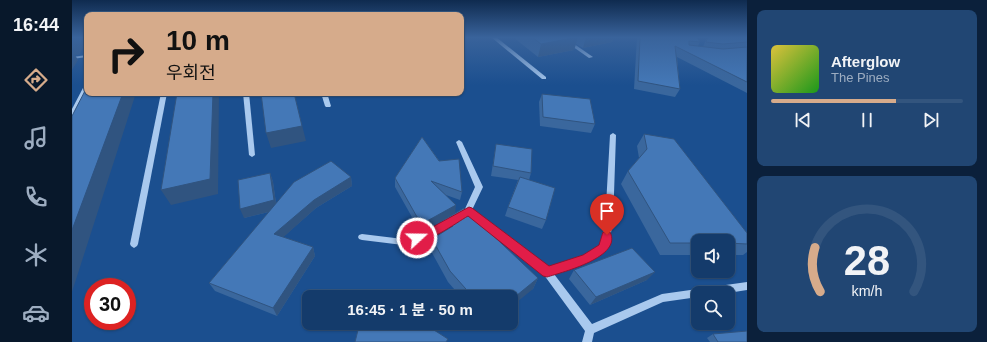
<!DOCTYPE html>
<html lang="ko">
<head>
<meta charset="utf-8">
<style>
	:root { --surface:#143b6b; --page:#214673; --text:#f1f3f6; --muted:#9dadc1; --line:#33557e; --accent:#d6ab8b }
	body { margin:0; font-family:Arial,"Noto Sans KR",sans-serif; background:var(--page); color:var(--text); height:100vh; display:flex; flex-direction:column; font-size:15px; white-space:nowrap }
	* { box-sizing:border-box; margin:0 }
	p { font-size:13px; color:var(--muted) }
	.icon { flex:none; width:22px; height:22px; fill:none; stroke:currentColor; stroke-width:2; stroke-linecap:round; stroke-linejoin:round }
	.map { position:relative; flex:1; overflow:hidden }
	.side { display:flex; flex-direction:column; gap:10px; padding:10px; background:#0b203b; width:240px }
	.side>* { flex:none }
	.banner { position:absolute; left:12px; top:12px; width:380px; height:84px; border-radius:8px; box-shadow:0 1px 3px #0004,0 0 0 1px var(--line); background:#d6ab8b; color:#111; overflow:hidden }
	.buttons { position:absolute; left:619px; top:234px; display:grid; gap:8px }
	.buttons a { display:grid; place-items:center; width:44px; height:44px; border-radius:8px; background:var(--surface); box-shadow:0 1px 3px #0004,0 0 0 1px var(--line); font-size:20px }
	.speed { position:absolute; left:12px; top:278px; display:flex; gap:8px; font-size:20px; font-weight:700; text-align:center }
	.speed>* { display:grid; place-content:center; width:52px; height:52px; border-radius:50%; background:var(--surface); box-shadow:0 1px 3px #0004,0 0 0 1px var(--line); line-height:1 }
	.speed .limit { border:6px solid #d22; background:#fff; color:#111 }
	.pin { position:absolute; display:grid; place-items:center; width:34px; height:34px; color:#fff; margin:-41px -17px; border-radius:50% 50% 50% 0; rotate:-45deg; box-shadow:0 0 4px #0007 }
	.pin .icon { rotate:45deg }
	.me { position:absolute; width:44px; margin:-22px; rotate:69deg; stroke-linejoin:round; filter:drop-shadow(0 0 3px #0008) }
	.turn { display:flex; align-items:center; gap:14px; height:84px; padding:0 16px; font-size:18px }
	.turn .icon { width:52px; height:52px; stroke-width:2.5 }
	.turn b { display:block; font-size:28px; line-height:34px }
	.side .card { flex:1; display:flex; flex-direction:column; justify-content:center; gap:6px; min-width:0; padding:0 14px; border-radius:8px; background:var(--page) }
	.side .dial { align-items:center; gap:0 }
	.dial svg { height:104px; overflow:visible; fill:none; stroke:var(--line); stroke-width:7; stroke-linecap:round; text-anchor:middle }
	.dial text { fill:var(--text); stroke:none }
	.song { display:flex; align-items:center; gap:12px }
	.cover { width:48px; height:48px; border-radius:6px; background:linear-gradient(135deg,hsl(50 70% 55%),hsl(120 70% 35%)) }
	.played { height:4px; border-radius:2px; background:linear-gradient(90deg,var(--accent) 65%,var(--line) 65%) }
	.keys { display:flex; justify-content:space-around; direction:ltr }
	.trip { position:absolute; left:230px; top:290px; width:216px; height:40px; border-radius:8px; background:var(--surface); box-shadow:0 1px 3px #0004,0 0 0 1px var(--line); font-weight:700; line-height:40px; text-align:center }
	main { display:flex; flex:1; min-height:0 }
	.tabs { display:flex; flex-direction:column; width:72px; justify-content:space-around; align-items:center; background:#08182b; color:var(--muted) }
	.tabs .icon { width:28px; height:28px }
	.tabs .active { color:var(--accent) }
	.tabs b { font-size:18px; color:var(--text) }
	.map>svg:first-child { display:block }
</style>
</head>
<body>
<main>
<nav class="tabs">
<b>16:44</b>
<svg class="icon active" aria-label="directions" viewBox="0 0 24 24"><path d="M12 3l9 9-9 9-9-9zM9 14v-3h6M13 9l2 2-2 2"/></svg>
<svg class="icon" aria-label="music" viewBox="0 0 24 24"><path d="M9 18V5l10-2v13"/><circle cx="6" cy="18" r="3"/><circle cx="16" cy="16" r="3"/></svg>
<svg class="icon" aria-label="phone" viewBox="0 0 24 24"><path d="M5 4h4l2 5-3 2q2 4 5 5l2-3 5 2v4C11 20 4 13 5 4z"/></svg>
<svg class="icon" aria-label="climate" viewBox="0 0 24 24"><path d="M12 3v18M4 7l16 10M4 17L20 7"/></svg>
<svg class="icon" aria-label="car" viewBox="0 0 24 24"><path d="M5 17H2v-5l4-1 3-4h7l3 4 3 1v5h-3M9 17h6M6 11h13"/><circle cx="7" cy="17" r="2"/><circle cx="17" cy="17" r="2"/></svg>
</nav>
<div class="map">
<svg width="675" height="342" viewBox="0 0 675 342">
	<rect width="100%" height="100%" fill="#1b4f8f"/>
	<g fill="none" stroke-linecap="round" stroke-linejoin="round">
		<g fill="#a9c9ee" fill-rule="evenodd">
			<polygon points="419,37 424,37 474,77 474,79 470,79"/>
			<polygon points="487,37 492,37 521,57 517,58"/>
			<polygon points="15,55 15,57 0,59 0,57"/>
			<polygon points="15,84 15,91 3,114 0,116 0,109 12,86"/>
			<polygon points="89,93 95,93 66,244 65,246 62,248 59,246 58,244"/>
			<polygon points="171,93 177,93 183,155 180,157 177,155"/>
			<polygon points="249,93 255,93 259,106 258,107 254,107 253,106"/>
			<polygon points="541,133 544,135 541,223 536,247 535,250 518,261 482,274 520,324 590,294 675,282 675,290 656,293 626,293 626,297 591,302 522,333 520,342 510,342 513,331 472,275 393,213 392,211 403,187 384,142 387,140 390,142 411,187 400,210 476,268 512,255 528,245 533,223 538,135"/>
			<polygon points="376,220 379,221 380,223 379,225 361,235 331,245 290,240 287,239 286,237 287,235 290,234 331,239 355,231"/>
		</g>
	</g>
	<g fill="#3a679d">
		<polygon points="441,37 542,37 540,42 511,48 504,44 502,50 466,57"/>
		<polygon points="565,37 625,37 628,42 626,46 631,47 635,37 675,37 675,93 605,57 608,89 603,97 562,89"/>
		<polygon points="470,94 523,124 519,133 468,126 467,102"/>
		<polygon points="572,134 675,233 675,252 671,255 656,255 656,241 626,241 626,255 588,255 549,184 556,171 567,158 565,146"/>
		<polygon points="350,137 390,192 388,200 374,195 383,213 466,278 461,289 439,297 389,297 376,282 359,251 360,239 368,234 367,233 368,222 355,229 345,226 323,187 323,178"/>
		<polygon points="424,144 459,173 457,180 474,220 470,229 433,216 436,207 446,180 419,176"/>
		<polygon points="198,173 201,182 204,203 279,177 280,186 244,208 211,237 241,247 243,256 205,316 143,291 137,283 197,212 172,218"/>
		<polygon points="502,270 575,280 518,305 497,279"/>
		<polygon points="411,323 419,323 414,327"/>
		<polygon points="641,334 675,342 638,342 635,338"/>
	</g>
	<g fill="#305480">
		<polygon points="1,37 15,37 15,41 7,55 3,55 6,60 0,70 0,39"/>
		<polygon points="506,37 502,50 466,57 469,44"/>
		<polygon points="514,37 542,37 540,42 511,48"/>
		<polygon points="51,93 64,93 0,292 0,230"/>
		<polygon points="141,93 147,93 146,194 99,205 89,190"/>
		<polygon points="222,93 234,141 199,148 194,133"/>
		<polygon points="198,173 201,182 205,210 172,218 168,209"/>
		<polygon points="279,177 280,186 244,208 206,242 202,234 242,200"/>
		<polygon points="384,205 383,214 368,222 355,229 355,221"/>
		<polygon points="241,247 243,256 205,316 201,308"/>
		<polygon points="583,272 575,280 518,305 524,297"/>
		<polygon points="466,278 461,289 439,307 439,300"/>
		<polygon points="416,323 419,323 414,327"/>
	</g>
	<g fill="#4478b7" stroke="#305480">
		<polygon points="460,37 506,37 469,44"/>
		<polygon points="568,37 625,37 628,42 617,41 617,45 651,49 675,47 675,82 603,46 608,89 566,81"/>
		<polygon points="636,37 675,37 675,42 651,44 634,42"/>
		<polygon points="15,87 15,93 51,93 0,230 0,116"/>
		<polygon points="105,93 141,93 138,179 89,190"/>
		<polygon points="189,93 222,93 230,126 194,133"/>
		<polygon points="470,94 518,99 523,124 471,117"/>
		<polygon points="572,134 602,139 675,233 675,244 656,243 656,241 626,241 626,243 598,243 556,171 575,149"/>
		<polygon points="350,137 367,161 387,159 390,192 359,181 384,205 355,221 345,217 323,178"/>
		<polygon points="424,144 460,149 459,173 421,166"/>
		<polygon points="259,161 279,177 242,200 202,234 241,247 201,308 137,283 222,182"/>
		<polygon points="198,173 202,200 168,209 166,180"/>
		<polygon points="448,177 483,188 474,220 436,207"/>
		<polygon points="392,208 466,278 439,300 439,297 401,297 378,271 360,239 381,226 368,222"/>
		<polygon points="560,248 583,272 524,297 502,270"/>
		<polygon points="304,294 308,297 303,297"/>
		<polygon points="288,323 351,323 376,339 374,342 283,342 287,326"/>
		<polygon points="675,331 675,342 646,342 641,334"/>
	</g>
	<linearGradient id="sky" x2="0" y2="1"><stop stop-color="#0f2b4f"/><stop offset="0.44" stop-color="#39639b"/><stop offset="1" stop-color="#39639b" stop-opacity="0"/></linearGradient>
	<rect width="675" height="85" fill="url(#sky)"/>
	<path fill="#e11d48" stroke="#92132f" d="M 397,207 L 400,208 L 477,266 L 511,255 L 527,245 L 531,232 L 535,231 L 538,232 C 551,257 491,272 475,277 L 471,276 L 396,216 C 384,223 354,245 341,241 L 339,238 L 341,234 L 355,230 Z"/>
</svg>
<div class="buttons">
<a><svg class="icon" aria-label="sound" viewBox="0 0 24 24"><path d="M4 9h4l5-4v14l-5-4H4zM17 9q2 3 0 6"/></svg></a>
<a><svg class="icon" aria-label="search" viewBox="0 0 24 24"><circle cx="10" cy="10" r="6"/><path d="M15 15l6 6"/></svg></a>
</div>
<div class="speed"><div class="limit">30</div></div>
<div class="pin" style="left:535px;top:235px;background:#d93025"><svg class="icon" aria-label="arrive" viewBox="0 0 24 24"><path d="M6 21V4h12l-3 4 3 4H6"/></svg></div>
<svg class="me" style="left:345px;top:238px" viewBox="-20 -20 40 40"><circle r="17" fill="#e11d48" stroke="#fff" stroke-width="3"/><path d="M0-11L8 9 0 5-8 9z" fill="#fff"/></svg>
<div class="trip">16:45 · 1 분 · 50 m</div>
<div class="banner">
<div class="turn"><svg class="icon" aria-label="right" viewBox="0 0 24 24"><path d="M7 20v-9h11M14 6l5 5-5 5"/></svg><div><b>10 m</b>우회전</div></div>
</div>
</div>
<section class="side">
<div class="card">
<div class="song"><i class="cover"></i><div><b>Afterglow</b><p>The Pines</p></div></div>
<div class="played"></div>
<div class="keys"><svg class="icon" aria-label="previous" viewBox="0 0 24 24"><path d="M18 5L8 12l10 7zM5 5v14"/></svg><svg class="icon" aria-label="pause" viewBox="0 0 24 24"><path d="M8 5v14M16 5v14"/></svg><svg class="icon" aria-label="next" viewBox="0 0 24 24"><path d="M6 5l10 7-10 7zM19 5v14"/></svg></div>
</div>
<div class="card dial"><svg viewBox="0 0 100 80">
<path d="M14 69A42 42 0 1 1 86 69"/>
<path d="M14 69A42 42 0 0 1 10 35" stroke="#d6ab8b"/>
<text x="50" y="56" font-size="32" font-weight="700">28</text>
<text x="50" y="72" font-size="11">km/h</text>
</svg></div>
</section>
</main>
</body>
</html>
